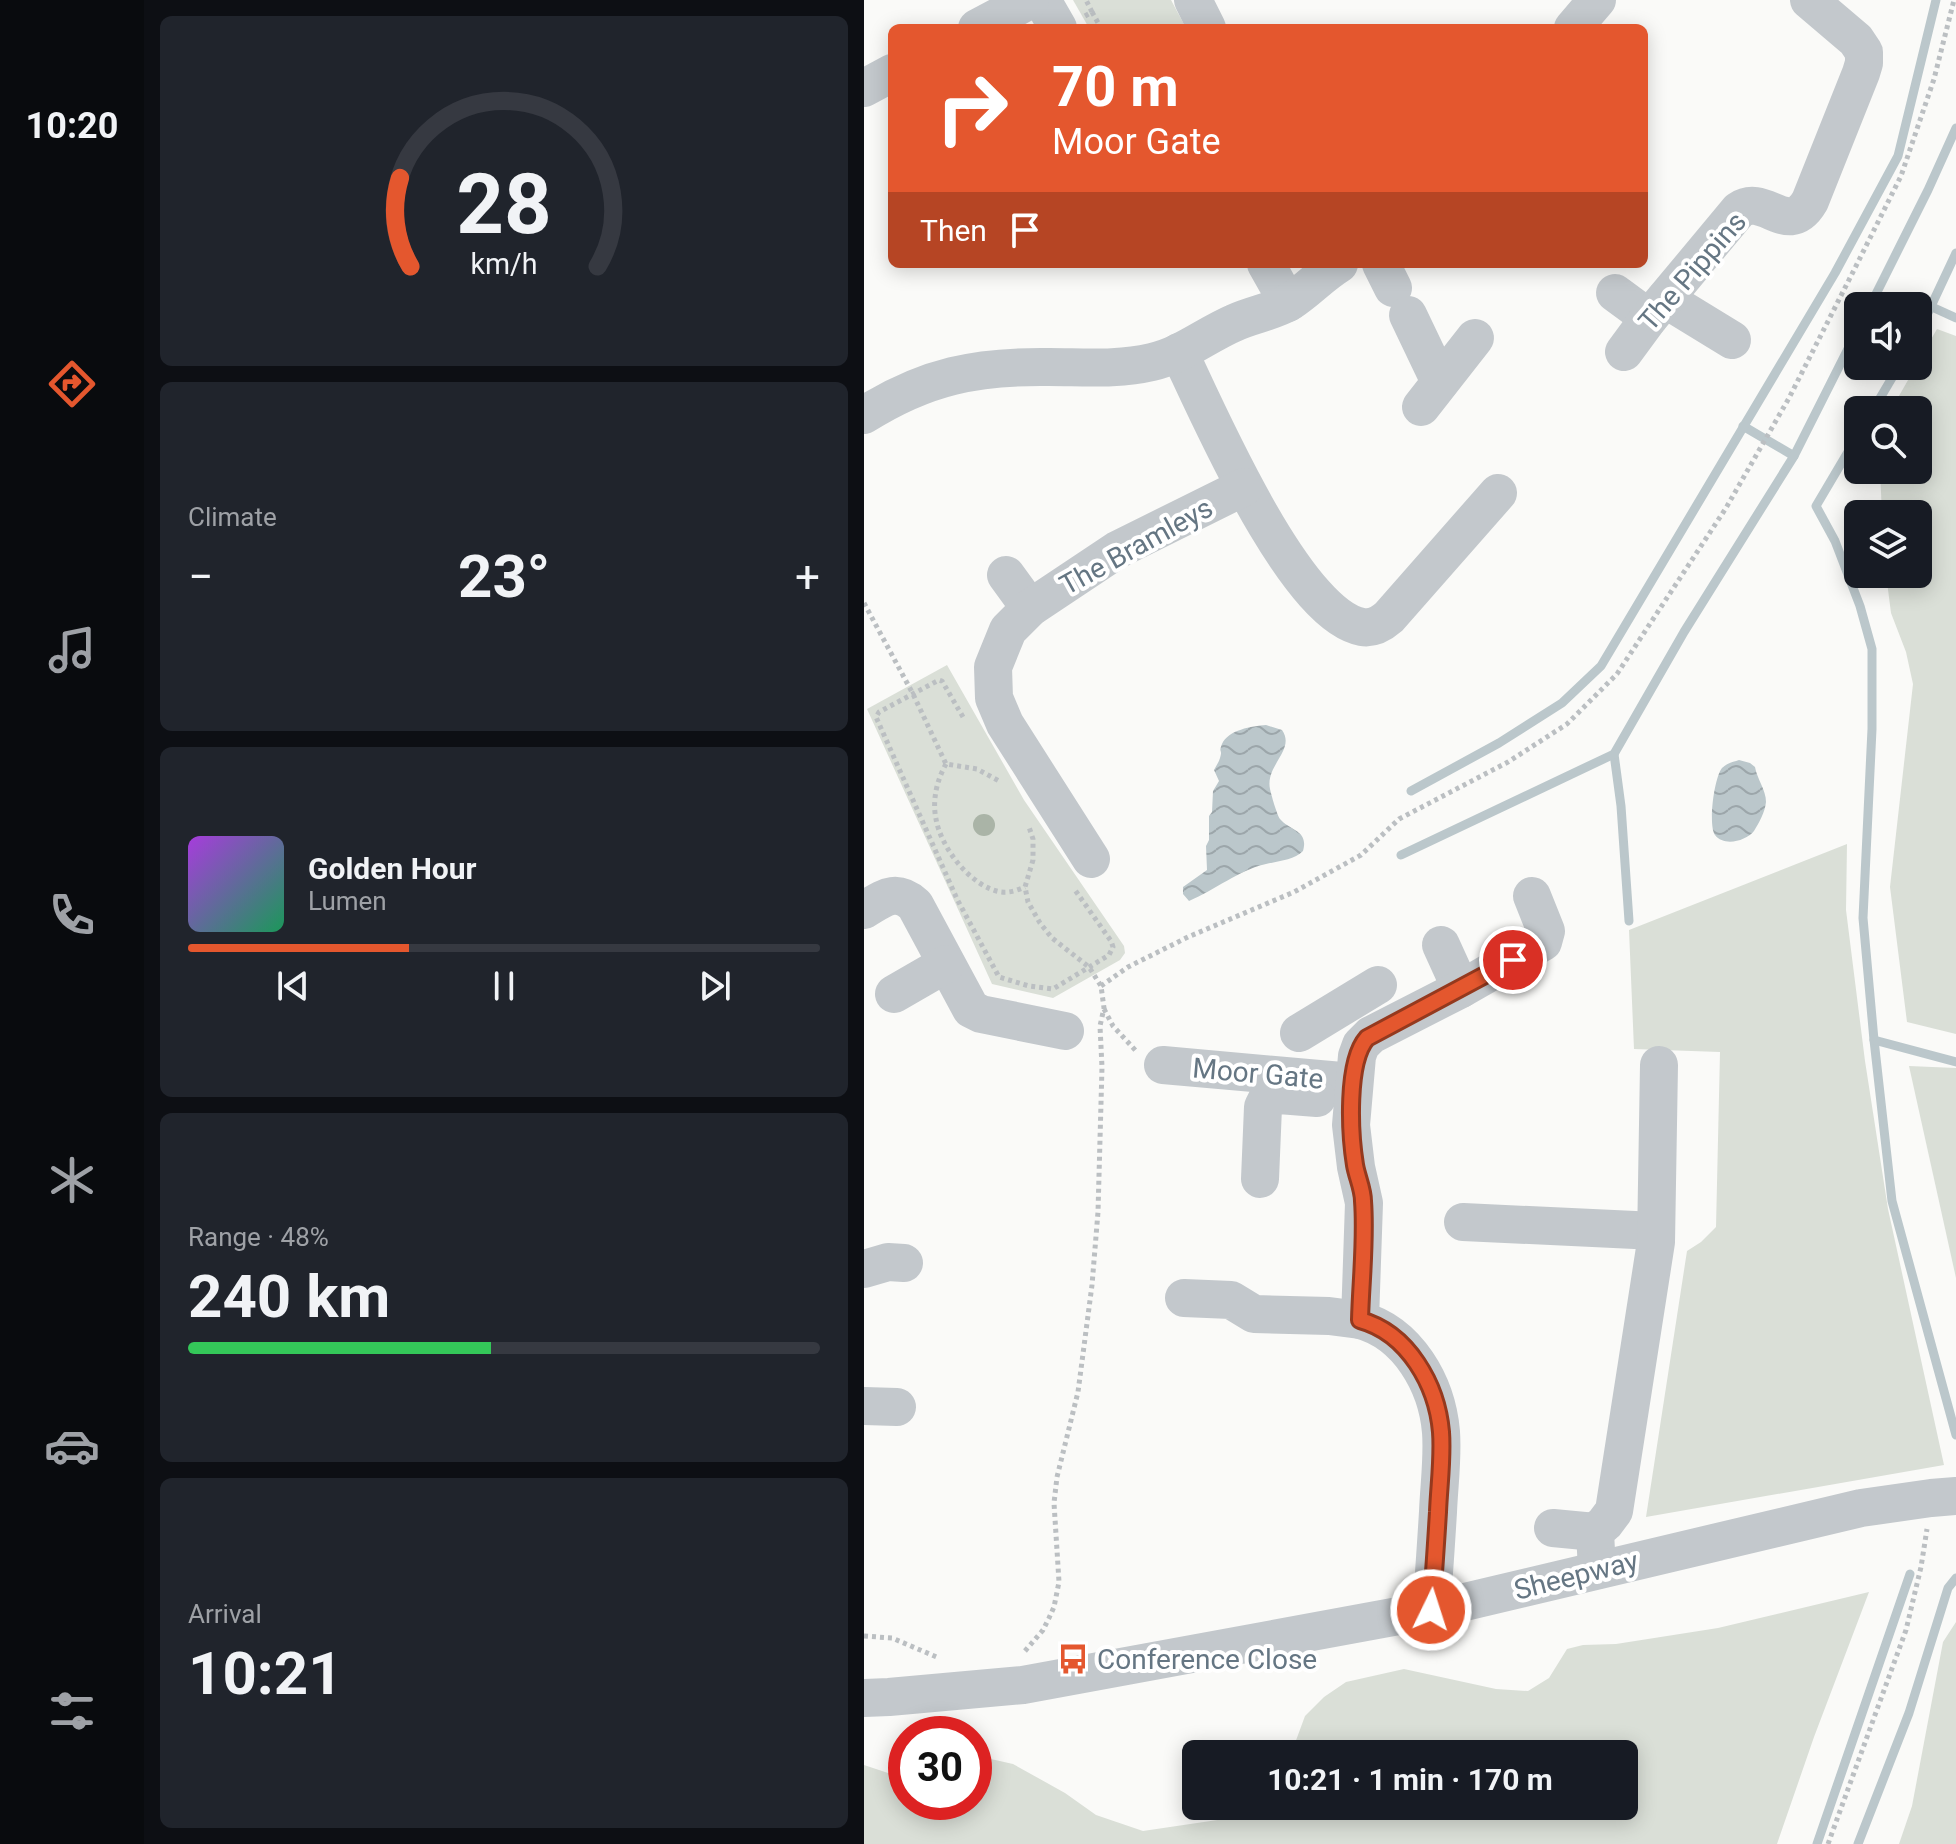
<!DOCTYPE html>
<html lang="en">
<head>
<meta charset="utf-8">
<style>
	:root { --surface:#171b24; --page:#20242c; --text:#f1f3f6; --muted:#9ea1a6; --line:#363941; --accent:#e4572e }
	body { margin:0; font-family:Roboto,sans-serif; background:var(--page); color:var(--text); height:100vh; display:flex; flex-direction:column; font-size:30px; white-space:nowrap }
	* { box-sizing:border-box; margin:0 }
	p { font-size:26px; color:var(--muted) }
	.icon { flex:none; width:44px; height:44px; fill:none; stroke:currentColor; stroke-width:2; stroke-linecap:round; stroke-linejoin:round }
	.map { position:relative; flex:1; overflow:hidden }
	.details { display:flex; flex-direction:column; gap:16px; padding:16px; background:#0d0f14; width:720px }
	.details>* { flex:none }
	.top-card { position:absolute; left:24px; top:24px; width:760px; height:244px; border-radius:12px; box-shadow:0 4px 20px #0003; background:#e4572e; color:#fff; overflow:hidden }
	.tools { position:absolute; left:980px; top:292px; display:grid; gap:16px }
	.tools a { display:grid; place-items:center; width:88px; height:88px; border-radius:12px; background:var(--surface); box-shadow:0 4px 20px #0003; font-size:40px }
	.speed { position:absolute; left:24px; top:1716px; display:flex; gap:16px; font-size:40px; font-weight:700; text-align:center }
	.speed>* { display:grid; place-content:center; width:104px; height:104px; border-radius:50%; background:var(--surface); box-shadow:0 4px 20px #0003; line-height:1 }
	.speed .limit { border:12px solid #d22; background:#fff; color:#111 }
	.pin { position:absolute; display:grid; place-items:center; width:68px; height:68px; color:#fff; margin:-34px; border:4px solid #fff; border-radius:50%; box-shadow:0 2px 8px #0007 }
	.me { position:absolute; width:88px; margin:-44px; rotate:4deg; stroke-linejoin:round; filter:drop-shadow(0 0 6px #0008) }
	.turn { display:flex; align-items:center; gap:28px; height:168px; padding:0 32px; font-size:36px }
	.turn .icon { width:104px; height:104px; stroke-width:2.5 }
	.turn b { display:block; font-size:56px; line-height:68px }
	.then { display:flex; align-items:center; height:76px; padding:0 32px; background:#0003; gap:16px; font-size:30px }
	.big { font-size:60px; font-weight:700; line-height:1.1 }
	.details .widget { flex:1; display:flex; flex-direction:column; justify-content:center; gap:12px; min-width:0; padding:0 28px; border-radius:12px; background:var(--page) }
	.details .dial { align-items:center; gap:0 }
	.dial svg { height:208px; overflow:visible; fill:none; stroke:var(--line); stroke-width:7; stroke-linecap:round; text-anchor:middle }
	.dial text { fill:var(--text); stroke:none }
	.song { display:flex; align-items:center; gap:24px }
	.cover { width:96px; height:96px; border-radius:12px; background:linear-gradient(135deg,hsl(280 70% 55%),hsl(150 70% 35%)) }
	.played { height:8px; border-radius:4px; background:linear-gradient(90deg,var(--accent) 35%,var(--line) 35%) }
	.keys { display:flex; justify-content:space-around; direction:ltr }
	.heat { display:flex; justify-content:space-between; align-items:center; font-size:44px; direction:ltr }
	.charge { height:12px; border-radius:6px; background:linear-gradient(90deg,#34c759 48%,var(--line) 0) }
	.trip { position:absolute; left:318px; top:1740px; width:456px; height:80px; border-radius:12px; background:var(--surface); box-shadow:0 4px 20px #0003; font-weight:700; line-height:80px; text-align:center }
	main { display:flex; flex:1; min-height:0 }
	.dock { display:flex; flex-direction:column; width:144px; justify-content:space-around; align-items:center; background:#090b0e; color:var(--muted) }
	.dock .icon { width:56px; height:56px }
	.dock .current { color:var(--accent) }
	.dock b { font-size:36px; color:var(--text) }
	.map>svg:first-child { display:block }
</style>
</head>
<body>
<main>
<nav class="dock">
<b>10:20</b>
<svg class="icon current" aria-label="directions" viewBox="0 0 24 24"><path d="M12 3l9 9-9 9-9-9zM9 14v-3h6M13 9l2 2-2 2"/></svg>
<svg class="icon" aria-label="music" viewBox="0 0 24 24"><path d="M9 18V5l10-2v13"/><circle cx="6" cy="18" r="3"/><circle cx="16" cy="16" r="3"/></svg>
<svg class="icon" aria-label="phone" viewBox="0 0 24 24"><path d="M5 4h4l2 5-3 2q2 4 5 5l2-3 5 2v4C11 20 4 13 5 4z"/></svg>
<svg class="icon" aria-label="climate" viewBox="0 0 24 24"><path d="M12 3v18M4 7l16 10M4 17L20 7"/></svg>
<svg class="icon" aria-label="car" viewBox="0 0 24 24"><path d="M5 17H2v-5l4-1 3-4h7l3 4 3 1v5h-3M9 17h6M6 11h13"/><circle cx="7" cy="17" r="2"/><circle cx="17" cy="17" r="2"/></svg>
<svg class="icon" aria-label="filters" viewBox="0 0 24 24"><path d="M4 7h16M4 17h16"/><circle cx="9" cy="7" r="2"/><circle cx="15" cy="17" r="2"/></svg>
</nav>
<section class="details">
<div class="widget dial"><svg viewBox="0 0 100 80">
<path d="M14 69A42 42 0 1 1 86 69"/>
<path d="M14 69A42 42 0 0 1 10 35" stroke="#e4572e"/>
<text x="50" y="56" font-size="32" font-weight="700">28</text>
<text x="50" y="72" font-size="11">km/h</text>
</svg></div>
<div class="widget"><p>Climate</p>
<div class="heat"><a>−</a><b class="big">23°</b><a>+</a></div>
</div>
<div class="widget">
<div class="song"><i class="cover"></i><div><b>Golden Hour</b><p>Lumen</p></div></div>
<div class="played"></div>
<div class="keys"><svg class="icon" aria-label="previous" viewBox="0 0 24 24"><path d="M18 5L8 12l10 7zM5 5v14"/></svg><svg class="icon" aria-label="pause" viewBox="0 0 24 24"><path d="M8 5v14M16 5v14"/></svg><svg class="icon" aria-label="next" viewBox="0 0 24 24"><path d="M6 5l10 7-10 7zM19 5v14"/></svg></div>
</div>
<div class="widget"><p>Range · 48%</p><b class="big">240 km</b><div class="charge"></div></div>
<div class="widget"><p>Arrival</p><b class="big">10:21</b></div>
</section>
<div class="map">
<svg width="1092" height="1844" viewBox="0 0 1092 1844">
	<defs>
		<pattern id="water-waves" width="16" height="10" patternUnits="userSpaceOnUse" patternTransform="scale(2)"><rect width="16" height="10" fill="#bbc7cb"/><path d="M0 5q4-4 8 0t8 0" fill="none" stroke="#9ca6aa"/></pattern>
	</defs>
	<rect width="100%" height="100%" fill="#fafaf8"/>
	<g fill="#dadfd7">
		<polygon points="209,0 307,0 322,28 225,28"/>
		<polygon points="1073,329 1092,336 1092,1034 1043,1022 1026,887 1049,684 1042,652 1027,613 1022,574 1054,574 1054,514 1018,514 1016,470 1054,470 1054,410 1027,410 1052,366 1054,366 1054,362"/>
		<polygon points="83,665 160,800 260,946 261,953 256,960 189,998 128,984 3,709"/>
		<polygon points="983,844 982,910 1001,1061 1024,1209 1080,1465 782,1517 823,1251 837,1242 852,1227 856,1052 770,1049 765,930"/>
		<polygon points="1045,1066 1092,1068 1092,1278"/>
		<polygon points="1005,1592 950,1737 913,1844 0,1844 0,1765 42,1779 42,1802 110,1802 110,1762 118,1757 149,1764 201,1793 232,1815 279,1831 360,1819 392,1806 760,1806 760,1754 427,1754 441,1716 460,1697 482,1682 540,1669 632,1689 664,1691 685,1678 703,1649 719,1645 752,1644 854,1628"/>
		<polygon points="1092,1622 1092,1844 1035,1844 1048,1806 1079,1642"/>
	</g>
	<g fill="url(#water-waves)">
		<path d="M 402,725 L 418,730 C 432,750 401,765 406,789 C 407,794 413,815 416,819 C 426,831 445,830 439,851 C 430,860 415,861 402,864 C 375,870 351,890 325,901 L 319,894 L 319,887 L 343,870 L 342,846 L 345,840 L 345,816 L 348,812 L 349,791 L 355,781 L 350,770 C 352,766 355,762 356,758 C 359,748 354,754 358,744 C 364,730 388,726 402,725 Z"/>
		<path d="M 875,760 L 886,763 L 891,767 C 893,779 902,790 902,802 C 901,812 895,823 890,831 C 882,841 860,847 851,835 C 844,825 850,778 858,768 C 863,763 869,762 875,760 Z"/>
	</g>
	<g fill="none" stroke-linecap="round" stroke-linejoin="round">
		<g stroke="#bbc7cb" stroke-width="9">
			<polyline points="1006,306 1064,190 1092,128"/>
			<polyline points="1068,307 1092,318"/>
			<polyline points="1054,334 1092,253"/>
			<polyline points="1009,410 1035,366"/>
			<polyline points="879,426 930,456"/>
			<polyline points="994,435 952,506 971,541 996,606 1008,649 1008,729 999,918 1010,1040 1028,1201 1092,1435"/>
			<polyline points="750,754 757,806 765,921"/>
			<polyline points="547,791 635,743 698,703 737,666 971,273 1034,156 1072,0"/>
			<polyline points="537,855 750,754 820,632 930,456 994,329"/>
			<polyline points="1010,1040 1092,1062"/>
			<polyline points="953,1844 1046,1574"/>
			<polyline points="994,1844 1045,1713 1084,1588 1092,1578"/>
		</g>
		<g stroke="#bbbfc2" stroke-width="5" stroke-dasharray="4 4" stroke-linecap="butt">
			<polyline points="228,12 237,28"/>
			<polyline points="221,16 228,12 222,0"/>
			<polyline points="0,603 49,694 82,764 113,769 137,782"/>
			<polyline points="99,717 78,681 75,680 15,712 12,717 93,899 135,977 165,986 189,989 245,955 249,947 247,941 211,890"/>
			<path d="M 82,764 C 73,780 68,800 72,819 C 77,848 107,887 137,892 C 146,893 154,890 161,887"/>
			<polyline points="237,986 264,967 324,937 430,892 497,855 535,819 644,762 703,724 753,674 862,508 925,398 990,270 1037,176 1070,79 1090,0"/>
			<polyline points="240,1009 249,1026 273,1052"/>
			<polyline points="0,1636 28,1638 75,1658"/>
			<polyline points="161,1651 179,1630 185,1618 190,1607 195,1582 190,1503 193,1477 214,1392 228,1285 234,1212 238,1067 236,1026 240,1008 237,986 225,967 188,938 176,923 164,902 161,887 169,860 169,839 165,827"/>
			<polyline points="964,1844 1042,1630 1057,1567 1063,1529"/>
		</g>
		<g stroke="#c3c8cc" stroke-width="38">
			<polyline points="178,0 194,28"/>
			<polyline points="329,0 343,28"/>
			<polyline points="113,28 166,0"/>
			<polyline points="709,28 733,0"/>
			<polyline points="0,88 28,73"/>
			<polyline points="402,264 424,303"/>
			<polyline points="517,264 529,288"/>
			<polyline points="751,293 785,318"/>
			<polyline points="801,299 868,340"/>
			<polyline points="544,315 576,382"/>
			<path d="M 315,352 C 344,413 431,615 498,627 C 509,629 517,624 525,617 L 634,493"/>
			<path d="M 760,352 L 785,318 L 875,210 C 901,192 924,239 946,201 L 997,73 L 1000,63 L 1000,52 L 992,40 L 945,0"/>
			<polyline points="557,407 611,338"/>
			<path d="M 0,415 C 62,376 113,366 185,367 C 220,367 254,370 288,362 C 319,355 342,335 370,323 C 389,314 409,312 427,301 C 444,290 457,275 475,264"/>
			<polyline points="142,575 166,608"/>
			<polyline points="227,859 141,724 130,698 129,667 144,630 166,608 253,550 380,487"/>
			<path d="M 0,910 C 19,899 31,887 51,905 L 107,1009 L 117,1014 L 201,1031"/>
			<polyline points="577,945 597,989"/>
			<polyline points="30,994 82,964"/>
			<polyline points="435,1033 514,985"/>
			<polyline points="299,1065 489,1082"/>
			<polyline points="396,1179 399,1107 403,1099 415,1095 453,1098"/>
			<polyline points="599,1222 792,1231"/>
			<polyline points="0,1269 24,1262 40,1263"/>
			<polyline points="320,1298 367,1300 390,1314 465,1316 496,1320"/>
			<polyline points="0,1406 33,1407"/>
			<polyline points="689,1528 731,1532"/>
			<polyline points="733,1570 731,1532 741,1523 750,1511 792,1242 795,1065"/>
			<path d="M 567,1610 C 570,1577 572,1544 574,1512 C 575,1486 579,1458 577,1432 C 573,1384 544,1333 496,1320 L 500,1203 L 492,1167 L 487,1125 L 493,1056 L 497,1045 L 507,1035 L 597,989 L 679,942 L 682,931 L 668,896"/>
			<polyline points="0,1698 25,1697 159,1685 567,1610 997,1508 1067,1498 1092,1496"/>
		</g>
	</g>
	<circle fill="#aab4a7" cx="120" cy="825" r="11"/>
	<g fill="none" stroke-linecap="round" stroke-linejoin="round">
		<g stroke="#94391e" stroke-width="20">
			<path id="route" d="M 567,1610 C 570,1577 572,1544 574,1512 C 575,1486 579,1458 577,1432 C 573,1385 544,1333 496,1320 C 497,1281 502,1240 499,1201 C 499,1189 493,1177 491,1165 C 486,1134 482,1062 503,1038 L 649,960"/>
		</g>
		<use href="#route" stroke="#e4572e" stroke-width="14"/>
	</g>
	<defs>
		<g id="bus-bare" transform="scale(2.4)"><path d="M-5-6H5V4H4V6H2V4H-2V6H-4V4H-5ZM-3.5-4V0h7V-4ZM-3.5 1.2v1.5H-2V1.2ZM2 1.2v1.5H3.5V1.2Z" fill="#e4572e" stroke="#fff" stroke-width="2.5" paint-order="stroke"/></g>
	</defs>
	<g fill-rule="evenodd">
		<use href="#bus-bare" x="209" y="1659"/>
	</g>
	<g text-anchor="middle" stroke-width="8" stroke-linejoin="round" paint-order="stroke">
		<g font-size="28" fill="#657683" stroke="#fff">
			<text transform="translate(828 271) rotate(-49)" y="10">The Pippins</text>
			<text transform="translate(272 546) rotate(-29)" y="10">The Bramleys</text>
			<text transform="translate(394 1073) rotate(5)" y="10">Moor Gate</text>
			<text transform="translate(712 1575) rotate(-14)" y="10">Sheepway</text>
		</g>
		<g font-size="28" fill="#657683" stroke="#fff" text-anchor="start">
			<text x="233" y="1669">Conference Close</text>
		</g>
	</g>
</svg>
<div class="tools">
<a><svg class="icon" aria-label="sound" viewBox="0 0 24 24"><path d="M4 9h4l5-4v14l-5-4H4zM17 9q2 3 0 6"/></svg></a>
<a><svg class="icon" aria-label="search" viewBox="0 0 24 24"><circle cx="10" cy="10" r="6"/><path d="M15 15l6 6"/></svg></a>
<a><svg class="icon" aria-label="layers" viewBox="0 0 24 24"><path d="M12 4l9 5-9 5-9-5zM3 14l9 5 9-5"/></svg></a>
</div>
<div class="speed"><div class="limit">30</div></div>
<div class="pin" style="left:649px;top:960px;background:#d93025"><svg class="icon" aria-label="arrive" viewBox="0 0 24 24"><path d="M6 21V4h12l-3 4 3 4H6"/></svg></div>
<svg class="me" style="left:567px;top:1610px" viewBox="-20 -20 40 40"><circle r="17" fill="#e4572e" stroke="#fff" stroke-width="3"/><path d="M0-11L8 9 0 5-8 9z" fill="#fff"/></svg>
<div class="trip">10:21 · 1 min · 170 m</div>
<div class="top-card">
<div class="turn"><svg class="icon" aria-label="right" viewBox="0 0 24 24"><path d="M7 20v-9h11M14 6l5 5-5 5"/></svg><div><b>70 m</b>Moor Gate</div></div>
<div class="then">Then<svg class="icon" aria-label="arrive" viewBox="0 0 24 24"><path d="M6 21V4h12l-3 4 3 4H6"/></svg></div>
</div>
</div>
</main>
</body>
</html>
